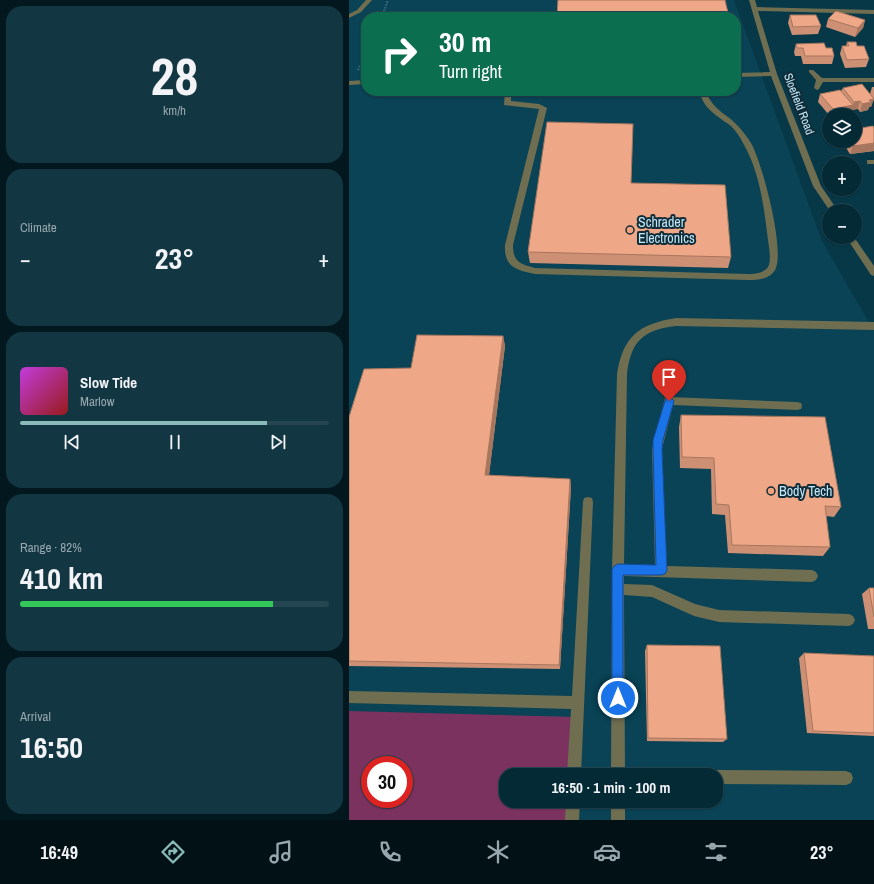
<!DOCTYPE html>
<html lang="en">
<head>
<meta charset="utf-8">
<style>
	:root { --surface:#042a36; --page:#123642; --text:#f1f3f6; --muted:#97a7ad; --line:#254651; --accent:#8bbbb9 }
	body { margin:0; font-family:"Archivo Narrow",sans-serif; background:var(--page); color:var(--text); height:100vh; display:flex; flex-direction:column; font-size:15px; white-space:nowrap }
	* { box-sizing:border-box; margin:0 }
	p { font-size:13px; color:var(--muted) }
	.icon { flex:none; width:22px; height:22px; fill:none; stroke:currentColor; stroke-width:2; stroke-linecap:round; stroke-linejoin:round }
	.map { position:relative; flex:1; overflow:hidden }
	.details { display:flex; flex-direction:column; gap:6px; padding:6px; background:#02171e; width:349px }
	.details>* { flex:none }
	.guide { position:absolute; left:12px; top:12px; width:380px; height:84px; border-radius:16px; box-shadow:0 1px 3px #0004,0 0 0 1px var(--line); background:#0b6e4f; color:#fff; overflow:hidden }
	.buttons { position:absolute; left:473px; top:108px; display:grid; gap:8px }
	.buttons a { display:grid; place-items:center; width:40px; height:40px; border-radius:50%; background:var(--surface); box-shadow:0 1px 3px #0004,0 0 0 1px var(--line); font-size:20px }
	.speed { position:absolute; left:12px; top:756px; display:flex; gap:8px; font-size:20px; font-weight:700; text-align:center }
	.speed>* { display:grid; place-content:center; width:52px; height:52px; border-radius:50%; background:var(--surface); box-shadow:0 1px 3px #0004,0 0 0 1px var(--line); line-height:1 }
	.speed .limit { border:6px solid #d22; background:#fff; color:#111 }
	.pin { position:absolute; display:grid; place-items:center; width:34px; height:34px; color:#fff; margin:-41px -17px; border-radius:50% 50% 50% 0; rotate:-45deg; box-shadow:0 0 4px #0007 }
	.pin .icon { rotate:45deg }
	.me { position:absolute; width:44px; margin:-22px; rotate:0deg; stroke-linejoin:round; filter:drop-shadow(0 0 3px #0008) }
	.turn { display:flex; align-items:center; gap:14px; height:84px; padding:0 12px; font-size:18px }
	.turn .icon { width:52px; height:52px; stroke-width:2.5 }
	.turn b { display:block; font-size:28px; line-height:34px }
	.big { font-size:30px; font-weight:700; line-height:1.1 }
	.details .card { flex:1; display:flex; flex-direction:column; justify-content:center; gap:6px; min-width:0; padding:0 14px; border-radius:16px; background:var(--page) }
	.details .dial { align-items:center; gap:0 }
	.dial b { font-size:52px; line-height:1 }
	.song { display:flex; align-items:center; gap:12px }
	.cover { width:48px; height:48px; border-radius:6px; background:linear-gradient(135deg,hsl(290 70% 55%),hsl(0 70% 35%)) }
	.played { height:4px; border-radius:2px; background:linear-gradient(90deg,var(--accent) 80%,var(--line) 80%) }
	.keys { display:flex; justify-content:space-around; direction:ltr }
	.heat { display:flex; justify-content:space-between; align-items:center; font-size:22px; direction:ltr }
	.charge { height:6px; border-radius:3px; background:linear-gradient(90deg,#34c759 82%,var(--line) 0) }
	.trip { position:absolute; left:150px; top:768px; width:224px; height:40px; border-radius:16px; background:var(--surface); box-shadow:0 1px 3px #0004,0 0 0 1px var(--line); font-weight:700; line-height:40px; text-align:center }
	.dock { display:flex; height:64px; justify-content:space-around; align-items:center; background:#021116; color:var(--muted) }
	.dock .icon { width:28px; height:28px }
	.dock .selected { color:var(--accent) }
	.dock b { font-size:18px; color:var(--text) }
	main { display:flex; flex:1; min-height:0 }
	.map>svg:first-child { display:block }
</style>
</head>
<body>
<main>
<section class="details">
<div class="card dial"><b>28</b><p>km/h</p></div>
<div class="card"><p>Climate</p>
<div class="heat"><a>−</a><b class="big">23°</b><a>+</a></div>
</div>
<div class="card">
<div class="song"><i class="cover"></i><div><b>Slow Tide</b><p>Marlow</p></div></div>
<div class="played"></div>
<div class="keys"><svg class="icon" aria-label="previous" viewBox="0 0 24 24"><path d="M18 5L8 12l10 7zM5 5v14"/></svg><svg class="icon" aria-label="pause" viewBox="0 0 24 24"><path d="M8 5v14M16 5v14"/></svg><svg class="icon" aria-label="next" viewBox="0 0 24 24"><path d="M6 5l10 7-10 7zM19 5v14"/></svg></div>
</div>
<div class="card"><p>Range · 82%</p><b class="big">410 km</b><div class="charge"></div></div>
<div class="card"><p>Arrival</p><b class="big">16:50</b></div>
</section>
<div class="map">
<svg width="525" height="820" viewBox="0 0 525 820">
	<rect width="100%" height="100%" fill="#063848"/>
	<path fill="#094355" fill-rule="evenodd" d="M 0,0 L 385,0 L 473,241 L 525,331 L 525,820 L 0,820 ZM 17,17 L 387,17 L 387,91 L 17,91 ZM 21,765 L 55,765 L 55,799 L 21,799 ZM 157,775 L 367,775 L 367,801 L 157,801 Z"/>
	<path fill="#7c325f" fill-rule="evenodd" d="M 0,711 L 228,717 L 225,775 L 157,775 L 157,801 L 224,801 L 224,820 L 0,820 ZM 21,765 L 55,765 L 55,799 L 21,799 Z"/>
	<g fill="none" stroke-linecap="round" stroke-linejoin="round">
		<g stroke="#437182" stroke-width="2" stroke-dasharray="1.5 1.5" stroke-linecap="butt">
			<polyline points="33,17 39,0"/>
			<polyline points="9,70 17,55"/>
		</g>
		<g fill="#6f6e51" fill-rule="evenodd">
			<polygon points="17,0 23,0 12,12 0,18 0,14 8,10"/>
			<polygon points="400,0 406,0 408,7 525,10 525,14 409,11 428,74 472,186 489,211 481,211 464,186 422,76 387,77 387,73 421,72"/>
			<polygon points="460,70 464,70 473,78 525,78 525,82 474,82 470,89 468,90 465,88 467,80 460,72"/>
			<polygon points="17,80 17,84 0,85 0,81"/>
			<path d="M 156,91 L 162,91 L 162,101 L 190,104 L 198,108 L 164,245 C 164,262 171,264 186,268 L 399,274 C 406,274 417,273 420,265 C 422,258 420,248 419,240 C 415,208 411,172 394,143 C 391,137 387,131 382,126 C 374,120 365,115 358,107 C 354,102 352,97 350,91 L 356,91 C 367,113 375,111 389,126 C 394,131 398,137 402,143 C 413,162 437,252 426,270 C 421,279 409,280 399,280 L 186,274 C 167,270 155,267 156,245 L 190,109 L 155,105 Z"/>
			<rect x="518" y="160" width="7" height="4"/>
			<polygon points="497,237 505,237 525,266 525,276 522,275"/>
			<path d="M 327,318 L 525,322 L 525,330 L 327,326 C 294,330 282,341 278,374 L 275,565 L 306,566 L 303,449 L 316,398 L 320,397 L 448,402 L 452,403 L 453,406 L 452,409 L 448,410 L 324,405 L 313,449 L 318,566 L 463,570 L 467,572 L 469,576 L 467,580 L 463,582 L 275,576 L 275,584 L 303,585 L 346,604 L 370,610 L 500,614 L 504,616 L 506,620 L 504,624 L 500,626 L 370,622 L 345,616 L 303,597 L 275,595 L 276,775 L 262,775 L 263,570 L 268,374 C 274,336 290,324 327,318 Z"/>
			<polygon points="239,497 243,498 244,502 232,775 218,775 222,709 0,703 0,691 223,696 234,502 235,498"/>
			<polygon points="367,770 497,771 502,773 504,778 502,783 497,785 367,784 367,775 361,775 362,772"/>
			<polygon points="217,801 231,801 230,820 216,820"/>
			<rect x="262" y="801" width="14" height="19"/>
		</g>
	</g>
	<g fill="#cd9074">
		<polygon points="209,0 380,17 208,17"/>
		<polygon points="441,15 472,26 469,34 443,35 439,23"/>
		<polygon points="479,19 516,20 514,28 506,37 477,27"/>
		<polygon points="498,42 508,46 520,59 517,67 496,68 491,54 493,46 497,46"/>
		<polygon points="447,44 477,48 485,56 483,64 454,64 452,56 446,56 445,52"/>
		<polygon points="523,87 525,87 525,101 524,100 522,107 520,107 519,110 511,112 509,109 502,110 501,113 491,115 480,115 469,102 471,94 492,91 494,88 521,94"/>
		<polygon points="525,128 525,151 501,154 494,143 495,141 506,141"/>
		<polygon points="282,183 382,257 379,268 181,263 179,252"/>
		<polygon points="154,336 156,346 140,475 221,479 222,487 211,669 0,666 0,417 62,368"/>
		<polygon points="332,415 492,507 485,517 477,516 481,547 474,556 379,553 376,515 363,514 362,469 331,468 330,427"/>
		<polygon points="520,588 525,588 525,629 519,629 513,594"/>
		<polygon points="298,645 378,739 374,742 298,741 296,651"/>
		<polygon points="455,653 525,656 525,736 458,733 450,658"/>
	</g>
	<g fill="#a7765e">
		<polygon points="516,20 514,28 506,37 509,28"/>
		<polygon points="525,99 522,107 520,107 519,110 511,112 513,104 520,100"/>
		<polygon points="511,101 509,109 502,110 501,113 491,115 482,115 484,109 504,105 505,102"/>
		<polygon points="525,143 525,151 501,154 504,146"/>
		<polygon points="154,336 156,346 139,483 136,475"/>
		<polygon points="221,479 222,487 211,669 210,665"/>
	</g>
	<g fill="#eea887" stroke="#a7765e">
		<polygon points="209,0 376,0 380,17 343,17 343,15 208,17"/>
		<polygon points="487,11 516,20 509,28 479,19"/>
		<polygon points="441,15 467,15 472,26 444,27"/>
		<polygon points="498,42 507,42 508,46 515,46 520,59 498,60 493,46 500,46"/>
		<polygon points="475,43 477,48 483,48 485,56 456,56 454,48 448,48 447,44"/>
		<polygon points="513,84 525,99 520,100 522,102 513,104 511,101 505,102 494,88"/>
		<polygon points="491,90 504,105 484,109 471,94"/>
		<polygon points="198,122 284,124 282,183 376,185 382,257 179,252"/>
		<polygon points="524,126 525,128 525,143 504,146 501,141 506,141 506,129"/>
		<polygon points="68,335 154,336 136,475 221,479 210,665 0,661 0,417 15,369 62,368"/>
		<polygon points="332,415 476,417 492,507 476,506 481,547 383,545 380,505 367,504 365,458 333,457"/>
		<polygon points="520,588 525,588 525,617"/>
		<polygon points="298,645 371,646 378,739 299,738"/>
		<polygon points="455,653 525,656 525,733 464,731"/>
	</g>
	<polygon fill="#1a73e8" stroke="#114b97" points="320,397 323,399 325,401 314,440 313,449 318,570 316,574 312,575 274,575 274,698 273,702 269,703 265,702 263,698 263,570 265,566 269,564 307,565 304,449 304,440 316,401 317,399"/>
	<g fill="#f1a17c" stroke="#112c37" stroke-width="1.5">
		<circle cx="281" cy="230" r="4"/>
		<circle cx="422" cy="491" r="4"/>
	</g>
	<g text-anchor="middle" stroke-width="4" stroke-linejoin="round" paint-order="stroke">
		<g font-size="12" fill="#c0e8f9" stroke="#112c37">
			<text transform="translate(450 104) rotate(69)" y="4">Sloefield Road</text>
		</g>
		<g font-size="14" fill="#c0e8f9" stroke="#112c37" text-anchor="start">
			<text x="289" y="227">Schrader<tspan x="289" dy="16">Electronics</tspan></text>
			<text x="430" y="496">Body Tech</text>
		</g>
	</g>
</svg>
<div class="buttons">
<a><svg class="icon" aria-label="layers" viewBox="0 0 24 24"><path d="M12 4l9 5-9 5-9-5zM3 14l9 5 9-5"/></svg></a>
<a>+</a>
<a>−</a>
</div>
<div class="speed"><div class="limit">30</div></div>
<div class="pin" style="left:320px;top:401px;background:#d93025"><svg class="icon" aria-label="arrive" viewBox="0 0 24 24"><path d="M6 21V4h12l-3 4 3 4H6"/></svg></div>
<svg class="me" style="left:269px;top:698px" viewBox="-20 -20 40 40"><circle r="17" fill="#1a73e8" stroke="#fff" stroke-width="3"/><path d="M0-11L8 9 0 5-8 9z" fill="#fff"/></svg>
<div class="trip">16:50 · 1 min · 100 m</div>
<div class="guide">
<div class="turn"><svg class="icon" aria-label="right" viewBox="0 0 24 24"><path d="M7 20v-9h11M14 6l5 5-5 5"/></svg><div><b>30 m</b>Turn right</div></div>
</div>
</div>
</main>
<nav class="dock">
<b>16:49</b>
<svg class="icon selected" aria-label="directions" viewBox="0 0 24 24"><path d="M12 3l9 9-9 9-9-9zM9 14v-3h6M13 9l2 2-2 2"/></svg>
<svg class="icon" aria-label="music" viewBox="0 0 24 24"><path d="M9 18V5l10-2v13"/><circle cx="6" cy="18" r="3"/><circle cx="16" cy="16" r="3"/></svg>
<svg class="icon" aria-label="phone" viewBox="0 0 24 24"><path d="M5 4h4l2 5-3 2q2 4 5 5l2-3 5 2v4C11 20 4 13 5 4z"/></svg>
<svg class="icon" aria-label="climate" viewBox="0 0 24 24"><path d="M12 3v18M4 7l16 10M4 17L20 7"/></svg>
<svg class="icon" aria-label="car" viewBox="0 0 24 24"><path d="M5 17H2v-5l4-1 3-4h7l3 4 3 1v5h-3M9 17h6M6 11h13"/><circle cx="7" cy="17" r="2"/><circle cx="17" cy="17" r="2"/></svg>
<svg class="icon" aria-label="filters" viewBox="0 0 24 24"><path d="M4 7h16M4 17h16"/><circle cx="9" cy="7" r="2"/><circle cx="15" cy="17" r="2"/></svg>
<b>23°</b>
</nav>
</body>
</html>
